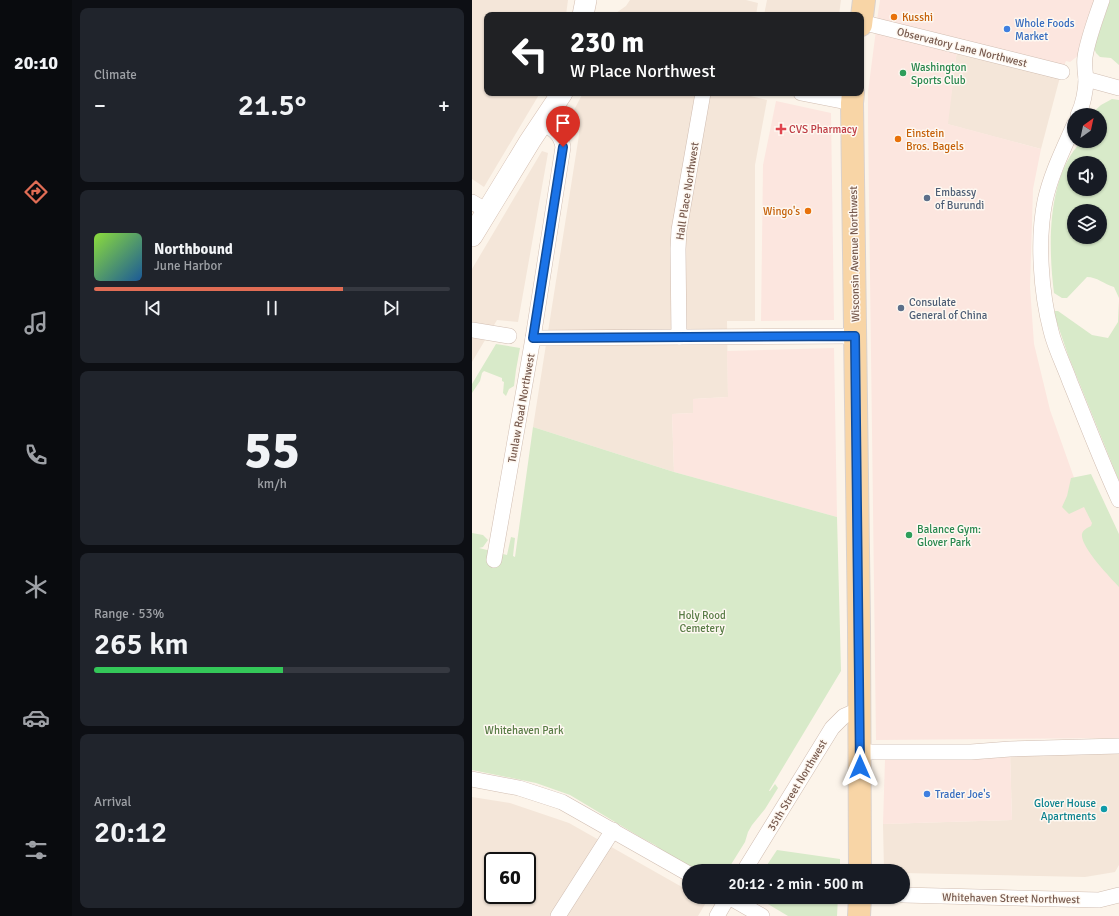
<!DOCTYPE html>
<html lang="en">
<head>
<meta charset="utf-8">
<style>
	:root { --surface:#171b24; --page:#20242c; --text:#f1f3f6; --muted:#9ea1a6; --line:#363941; --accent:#e16d55 }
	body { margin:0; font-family:Signika,sans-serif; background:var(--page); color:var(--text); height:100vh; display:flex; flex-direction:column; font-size:15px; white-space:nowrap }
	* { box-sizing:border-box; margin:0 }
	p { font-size:13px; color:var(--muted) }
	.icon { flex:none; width:22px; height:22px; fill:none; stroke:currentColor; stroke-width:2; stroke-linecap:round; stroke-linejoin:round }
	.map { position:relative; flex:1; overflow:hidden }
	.details { display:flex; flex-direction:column; gap:8px; padding:8px; background:#0d0f14; width:400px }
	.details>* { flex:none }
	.hud { position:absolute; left:12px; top:12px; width:380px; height:84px; border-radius:8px; box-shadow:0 1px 3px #0004; background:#202124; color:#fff; overflow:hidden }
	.needle { width:26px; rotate:33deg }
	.fabs { position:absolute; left:595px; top:108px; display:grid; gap:8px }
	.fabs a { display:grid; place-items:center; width:40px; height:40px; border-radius:50%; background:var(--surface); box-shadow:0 1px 3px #0004; font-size:20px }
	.speed { position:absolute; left:12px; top:852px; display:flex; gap:8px; font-size:20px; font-weight:700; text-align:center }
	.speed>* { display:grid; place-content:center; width:52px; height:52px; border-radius:50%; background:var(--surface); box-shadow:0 1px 3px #0004; line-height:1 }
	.speed .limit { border:2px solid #111; border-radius:6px; background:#fff; color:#111 }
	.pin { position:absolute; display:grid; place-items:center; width:34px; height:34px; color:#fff; margin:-41px -17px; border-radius:50% 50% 50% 0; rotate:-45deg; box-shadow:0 0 4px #0007 }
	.pin .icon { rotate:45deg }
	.me { position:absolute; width:44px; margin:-22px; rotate:0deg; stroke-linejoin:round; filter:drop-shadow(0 0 3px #0008) }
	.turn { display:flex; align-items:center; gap:14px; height:84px; padding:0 20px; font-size:18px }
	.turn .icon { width:52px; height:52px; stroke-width:2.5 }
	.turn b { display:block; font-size:28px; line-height:34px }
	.big { font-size:30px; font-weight:600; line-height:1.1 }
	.details .tile { flex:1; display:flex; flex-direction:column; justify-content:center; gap:6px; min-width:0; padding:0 14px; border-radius:8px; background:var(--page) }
	.details .dial { align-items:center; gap:0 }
	.dial b { font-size:52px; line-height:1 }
	.song { display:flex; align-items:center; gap:12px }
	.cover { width:48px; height:48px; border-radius:6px; background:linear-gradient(135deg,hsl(90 70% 55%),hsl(210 70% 35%)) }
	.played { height:4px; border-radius:2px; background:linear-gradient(90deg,var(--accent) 70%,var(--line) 70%) }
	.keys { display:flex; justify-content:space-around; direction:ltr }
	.heat { display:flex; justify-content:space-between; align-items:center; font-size:22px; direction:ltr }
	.charge { height:6px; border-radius:3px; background:linear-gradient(90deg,#34c759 53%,var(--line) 0) }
	.trip { position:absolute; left:210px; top:864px; width:228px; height:40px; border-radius:20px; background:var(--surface); box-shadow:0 1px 3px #0004; font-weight:600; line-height:40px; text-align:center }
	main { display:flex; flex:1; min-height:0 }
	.menu { display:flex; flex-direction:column; width:72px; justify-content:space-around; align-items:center; background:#090b0e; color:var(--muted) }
	.menu .icon { width:28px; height:28px }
	.menu .active { color:var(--accent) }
	.menu b { font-size:18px; color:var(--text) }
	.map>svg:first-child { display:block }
</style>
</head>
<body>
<main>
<nav class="menu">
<b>20:10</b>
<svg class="icon active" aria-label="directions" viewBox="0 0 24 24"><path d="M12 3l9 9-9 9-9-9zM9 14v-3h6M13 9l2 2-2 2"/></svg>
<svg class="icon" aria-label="music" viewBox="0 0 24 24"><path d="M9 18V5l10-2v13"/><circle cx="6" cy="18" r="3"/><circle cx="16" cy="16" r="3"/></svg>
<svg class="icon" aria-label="phone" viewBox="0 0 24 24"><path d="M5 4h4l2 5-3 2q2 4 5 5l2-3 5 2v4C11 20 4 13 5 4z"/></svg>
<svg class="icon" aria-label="climate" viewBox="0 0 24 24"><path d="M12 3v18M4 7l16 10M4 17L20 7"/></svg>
<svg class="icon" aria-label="car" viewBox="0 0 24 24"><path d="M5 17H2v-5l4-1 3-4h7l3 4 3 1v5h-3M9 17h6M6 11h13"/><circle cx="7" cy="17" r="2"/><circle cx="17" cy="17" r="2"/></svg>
<svg class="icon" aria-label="filters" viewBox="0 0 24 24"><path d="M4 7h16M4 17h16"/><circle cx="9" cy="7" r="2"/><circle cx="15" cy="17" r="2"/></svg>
</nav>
<section class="details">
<div class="tile"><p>Climate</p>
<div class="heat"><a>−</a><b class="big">21.5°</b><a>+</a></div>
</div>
<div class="tile">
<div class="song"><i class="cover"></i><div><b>Northbound</b><p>June Harbor</p></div></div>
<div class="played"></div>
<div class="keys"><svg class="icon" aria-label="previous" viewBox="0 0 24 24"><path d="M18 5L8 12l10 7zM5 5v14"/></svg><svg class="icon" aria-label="pause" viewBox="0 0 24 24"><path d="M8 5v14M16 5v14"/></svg><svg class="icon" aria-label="next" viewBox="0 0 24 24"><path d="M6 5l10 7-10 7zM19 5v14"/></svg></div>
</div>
<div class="tile dial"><b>55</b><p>km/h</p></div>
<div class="tile"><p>Range · 53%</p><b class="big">265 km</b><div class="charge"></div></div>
<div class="tile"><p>Arrival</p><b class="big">20:12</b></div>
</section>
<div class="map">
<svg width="647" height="916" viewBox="0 0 647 916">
	<rect width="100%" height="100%" fill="#fcf4ea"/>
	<g fill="#f4e6d9" fill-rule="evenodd">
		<polygon points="0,0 96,0 94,15 15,15 15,93 68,93 12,187 0,179"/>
		<polygon points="158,0 274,0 286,3 284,15 133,15 144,13 154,6"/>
		<polygon points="295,0 369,0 367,15 292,15"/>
		<polygon points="485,50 588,77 569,149 475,124"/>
		<polygon points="111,93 266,93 295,100 283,165 283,321 255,321 256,397 221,399 221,413 200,414 202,472 61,427 107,135 108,118 102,110"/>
		<polygon points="70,151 76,153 46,322 25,320 0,362 0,269"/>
		<polygon points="647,751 647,865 643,872 613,877 431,873 431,871 412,871 411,824 540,820 538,752"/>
		<path d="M 0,797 L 38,803 L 97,823 L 217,891 L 217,897 L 227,897 L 235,901 L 226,916 L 0,916 ZM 21,861 L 55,861 L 55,895 L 21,895 Z"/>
	</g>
	<g fill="#fce6df">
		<polygon points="408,0 624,0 607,55 598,62 594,61 591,68 405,20"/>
		<polygon points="404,30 485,50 476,124 569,149 561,189 558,287 562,344 578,410 606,489 647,566 647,738 404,740 396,121 396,92"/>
		<polygon points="304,101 359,113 362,320 289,321 291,165"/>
		<polygon points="362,348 365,517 202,472 200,414 221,413 221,399 256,397 255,351"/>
		<polygon points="538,752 540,820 411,824 413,759"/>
	</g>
	<g fill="#d8eac9" fill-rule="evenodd">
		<polygon points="638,0 647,0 647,65 639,58 628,57 624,53 622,48"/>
		<path d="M 640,99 L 647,100 L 647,298 L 642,287 C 632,284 625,277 615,277 L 595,298 L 590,298 L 582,293 C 576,246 575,176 610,141 L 628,141 L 628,115 L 618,115 L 629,105 ZM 602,163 L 628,163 L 628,189 L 602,189 ZM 602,211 L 628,211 L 628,237 L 602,237 Z"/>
		<polygon points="647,301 647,481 596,355 582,314 583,311 586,311 620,335 636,338 646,322"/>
		<polygon points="24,344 48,348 44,370 42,386 37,389 34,396 31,393 32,382 30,381 30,378 12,371 10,373 8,381 0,393 0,384"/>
		<polygon points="61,427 202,472 365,517 369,671 298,789 297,791 298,791 303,784 306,788 293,809 280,825 276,832 273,842 255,871 229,871 196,855 183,845 168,837 98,795 64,783 0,770 0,533 11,535 16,540 11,547 7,548 35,555 39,537 43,538 41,556 43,557"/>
		<path d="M 619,474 L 647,534 L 647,587 C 639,578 608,547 610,534 C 611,530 615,528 619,526 L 620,523 L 612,507 L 597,514 L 590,507 L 595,496 L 599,478 Z"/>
		<polygon points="305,850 368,859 368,871 291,871"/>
		<polygon points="284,897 366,897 365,916 316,916"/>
	</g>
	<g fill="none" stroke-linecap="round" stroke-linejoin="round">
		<g stroke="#d1beb2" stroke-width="16">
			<g id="street">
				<polyline points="389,22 590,72"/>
				<polyline points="614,79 647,88"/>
				<polyline points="329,93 380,103"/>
				<path d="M 606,115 C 611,105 614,90 614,79 C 613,71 612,64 613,57 C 616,38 624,18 630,0"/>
				<path d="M 602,125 C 591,150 579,174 573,201 C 565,240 569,293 579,331 C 583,348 592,365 598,382 C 614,421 629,461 647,500"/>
				<polyline points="0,202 15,211"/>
				<polyline points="0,330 37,336"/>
				<polyline points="207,337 206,249 207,230 231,93"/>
				<polyline points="61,338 383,336"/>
				<path d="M 22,560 L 61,338 L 91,147 C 89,134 81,129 70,122"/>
				<polyline points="388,752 499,752 538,749 647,746"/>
				<polyline points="0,779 47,788 90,802 217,874"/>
				<polyline points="272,871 360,728 372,716 388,709"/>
				<polyline points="431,895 627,900 647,895"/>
				<polyline points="257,897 290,916"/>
				<polyline points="86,916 141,830"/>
				<polyline points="245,916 256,897"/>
			</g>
		</g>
		<g stroke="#d4beb0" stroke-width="22">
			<g id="secondary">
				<polyline points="111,15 114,0"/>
				<polyline points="0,236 58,141 90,93"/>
			</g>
		</g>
		<g stroke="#d9d1cd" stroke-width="24">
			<g id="primary">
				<polyline points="389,25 392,0"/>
				<polyline points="381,93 380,103 387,627 388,871"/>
				<polyline points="387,916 388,897"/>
			</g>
		</g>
		<use href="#street" stroke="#fff" stroke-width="15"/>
		<use href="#secondary" stroke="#fff" stroke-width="21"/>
		<use href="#primary" stroke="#f8d5a6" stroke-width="22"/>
	</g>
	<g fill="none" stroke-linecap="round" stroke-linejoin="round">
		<g stroke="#114b97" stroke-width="10">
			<polyline id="route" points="91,147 61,338 383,336 388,767"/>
		</g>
		<use href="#route" stroke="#1a73e8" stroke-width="7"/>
	</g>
	<g fill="#e8710a" stroke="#fef8f1" stroke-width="1.5">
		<circle cx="422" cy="17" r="4"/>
		<circle cx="426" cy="139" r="4"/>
		<circle cx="336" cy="211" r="4"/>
	</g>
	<g fill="#3f7fe0" stroke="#fef8f1" stroke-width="1.5">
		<circle cx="535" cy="29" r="4"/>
		<circle cx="455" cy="794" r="4"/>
	</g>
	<g fill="#2e9e5b" stroke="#fef8f1" stroke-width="1.5">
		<circle cx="431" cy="73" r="4"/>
		<circle cx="437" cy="535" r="4"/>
	</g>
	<path fill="#e0444e" stroke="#fef8f1" stroke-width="1.5" d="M307 123h4v4h4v4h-4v4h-4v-4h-4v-4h4z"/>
	<g fill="#5c6f8a" stroke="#fef8f1" stroke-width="1.5">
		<circle cx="455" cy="198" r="4"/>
		<circle cx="429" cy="308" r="4"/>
	</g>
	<circle fill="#0f9aa8" stroke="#fef8f1" stroke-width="1.5" cx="632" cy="809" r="4"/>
	<g text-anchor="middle" stroke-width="3" stroke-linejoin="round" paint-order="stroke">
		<g font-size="11" fill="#c56008" stroke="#fef8f1" text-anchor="start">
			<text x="430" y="21">Kusshi</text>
			<text x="434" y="137">Einstein<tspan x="434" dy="13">Bros. Bagels</tspan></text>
			<text x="328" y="215" text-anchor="end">Wingo's</text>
		</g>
		<g font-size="11" fill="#366cbe" stroke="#fef8f1" text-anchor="start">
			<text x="543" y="27">Whole Foods<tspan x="543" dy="13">Market</tspan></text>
			<text x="463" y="798">Trader Joe's</text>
		</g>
		<g font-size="11" fill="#775a4e" stroke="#fef8f1">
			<text transform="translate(490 47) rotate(14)" y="4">Observatory Lane Northwest</text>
			<text transform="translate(215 191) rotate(-81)" y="4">Hall Place Northwest</text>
			<text transform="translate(382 254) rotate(-91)" y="4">Wisconsin Avenue Northwest</text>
			<text transform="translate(49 408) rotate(-80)" y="4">Tunlaw Road Northwest</text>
			<text transform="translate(325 785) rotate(-59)" y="4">35th Street Northwest</text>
			<text transform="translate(539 898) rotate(1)" y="4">Whitehaven Street Northwest</text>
		</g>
		<g font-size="11" fill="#27864d" stroke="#fef8f1" text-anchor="start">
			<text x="439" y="71">Washington<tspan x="439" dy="13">Sports Club</tspan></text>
			<text x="445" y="533">Balance Gym:<tspan x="445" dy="13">Glover Park</tspan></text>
		</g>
		<g font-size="11" fill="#be3a42" stroke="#fef8f1" text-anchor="start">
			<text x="317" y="133">CVS Pharmacy</text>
		</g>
		<g font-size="11" fill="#4e5e75" stroke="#fef8f1" text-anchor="start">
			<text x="463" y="196">Embassy<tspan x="463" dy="13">of Burundi</tspan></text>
			<text x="437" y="306">Consulate<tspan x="437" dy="13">General of China</tspan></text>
		</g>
		<g font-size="11" fill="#597c46" stroke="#fef8f1">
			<text x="230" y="619">Holy Rood<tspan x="230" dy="13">Cemetery</tspan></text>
			<text x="52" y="734">Whitehaven Park</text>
		</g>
		<g font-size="11" fill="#0d838f" stroke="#fef8f1" text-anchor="end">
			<text x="624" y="807">Glover House<tspan x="624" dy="13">Apartments</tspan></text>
		</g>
	</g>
</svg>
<div class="fabs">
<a><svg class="needle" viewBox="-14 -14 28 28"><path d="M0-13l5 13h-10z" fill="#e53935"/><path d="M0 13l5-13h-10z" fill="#9ea1a6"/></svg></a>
<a><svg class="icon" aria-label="sound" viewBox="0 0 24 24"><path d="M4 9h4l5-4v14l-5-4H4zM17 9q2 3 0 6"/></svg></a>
<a><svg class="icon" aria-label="layers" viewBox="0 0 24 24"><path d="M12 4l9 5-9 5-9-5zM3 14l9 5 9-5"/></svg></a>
</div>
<div class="speed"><div class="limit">60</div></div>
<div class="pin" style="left:91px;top:147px;background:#d93025"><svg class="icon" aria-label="arrive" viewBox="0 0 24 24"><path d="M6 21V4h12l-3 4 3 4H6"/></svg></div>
<svg class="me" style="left:388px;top:767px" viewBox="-20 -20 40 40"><path d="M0-17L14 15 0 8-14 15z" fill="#1a73e8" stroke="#fff" stroke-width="4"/></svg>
<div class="trip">20:12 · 2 min · 500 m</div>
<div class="hud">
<div class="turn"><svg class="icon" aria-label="left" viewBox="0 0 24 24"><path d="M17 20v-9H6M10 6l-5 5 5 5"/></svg><div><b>230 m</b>W Place Northwest</div></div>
</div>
</div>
</main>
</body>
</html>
